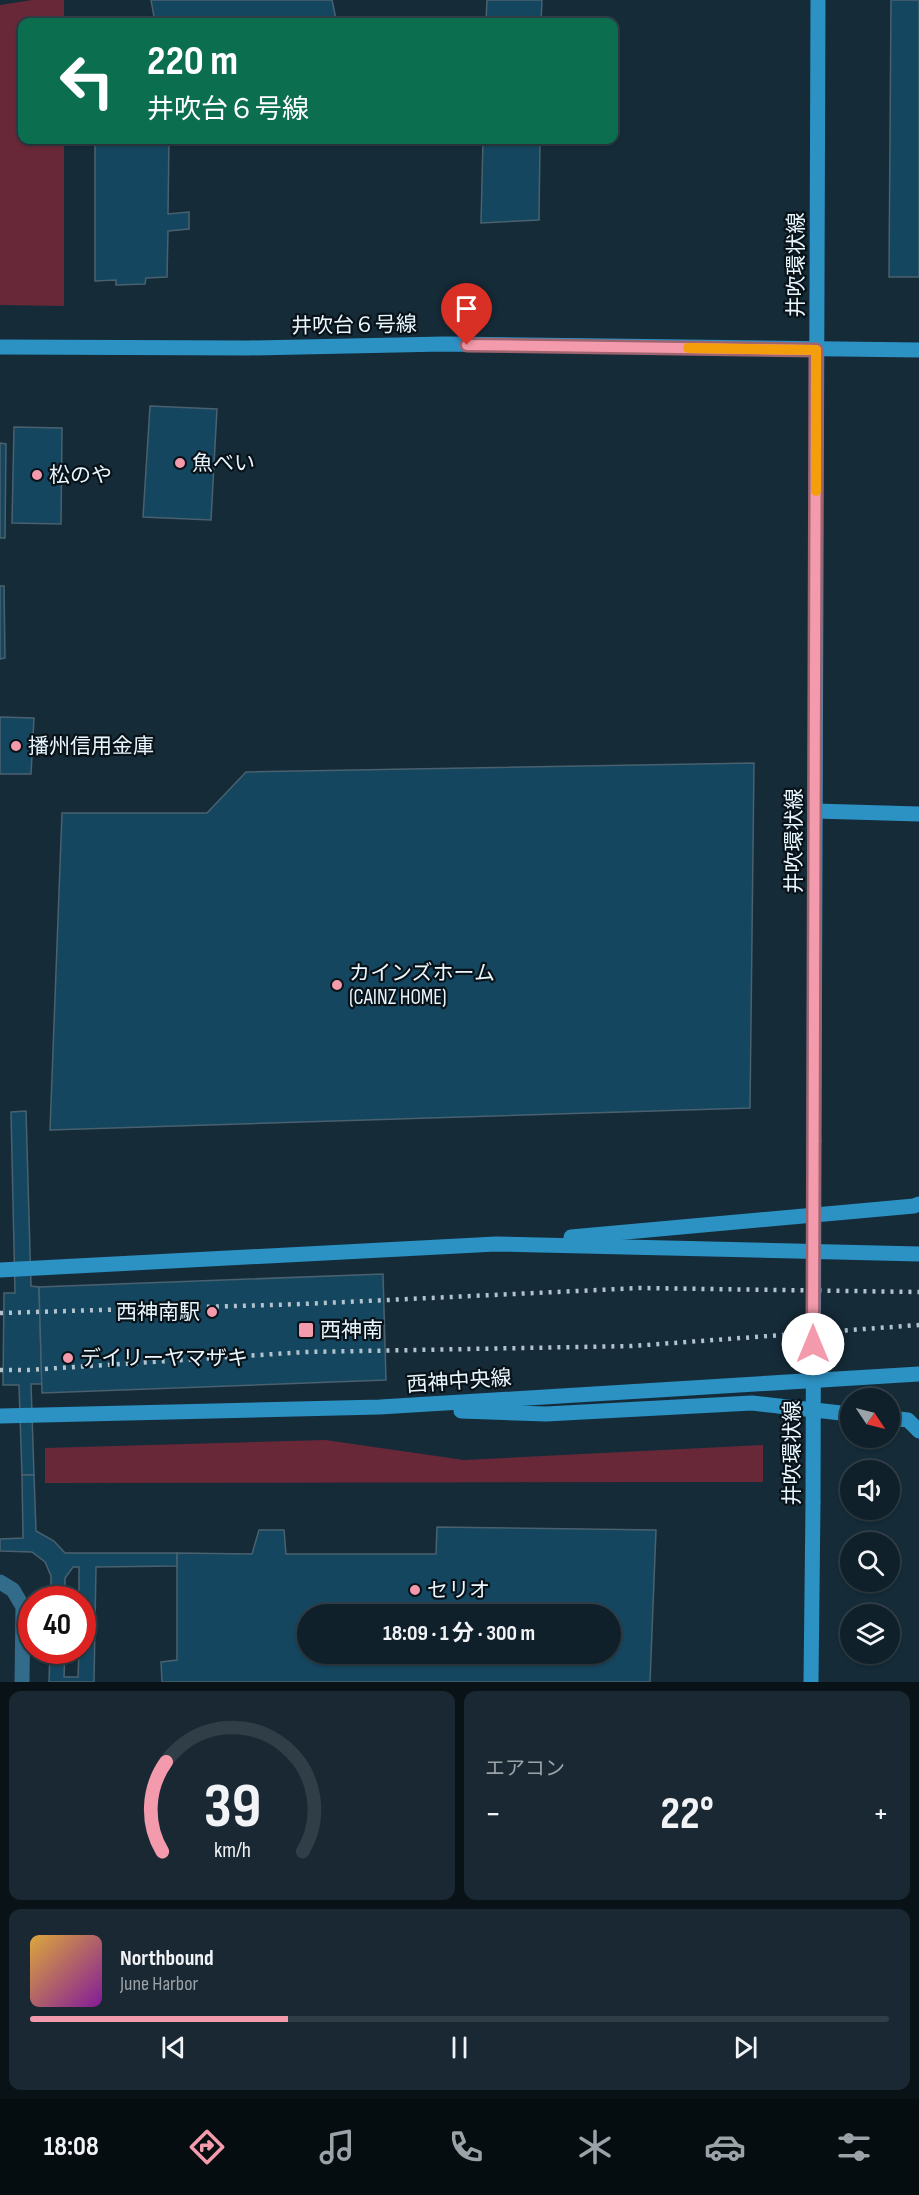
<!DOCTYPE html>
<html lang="ja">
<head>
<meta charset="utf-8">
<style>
	:root { --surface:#10202a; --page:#192832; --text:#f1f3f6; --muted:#9ca3a8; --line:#303e47; --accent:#f39aac }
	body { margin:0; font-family:"Sofia Sans Condensed","Noto Sans JP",sans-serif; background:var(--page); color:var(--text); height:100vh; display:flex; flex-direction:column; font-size:22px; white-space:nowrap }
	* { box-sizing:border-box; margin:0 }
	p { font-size:20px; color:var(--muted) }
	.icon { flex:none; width:33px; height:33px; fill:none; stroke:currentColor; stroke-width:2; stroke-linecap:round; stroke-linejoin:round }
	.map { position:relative; height:1682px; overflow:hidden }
	.side { display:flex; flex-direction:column; gap:9px; padding:9px; background:#091217; flex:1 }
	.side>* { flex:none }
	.guide { position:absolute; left:18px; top:18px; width:600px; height:126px; border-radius:12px; box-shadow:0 2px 4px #0004,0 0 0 2px var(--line); background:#0b6e4f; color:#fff; overflow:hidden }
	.needle { width:39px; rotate:125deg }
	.fabs { position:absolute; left:840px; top:1388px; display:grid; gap:12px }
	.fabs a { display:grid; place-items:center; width:60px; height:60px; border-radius:50%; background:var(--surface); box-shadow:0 2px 4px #0004,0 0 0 2px var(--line); font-size:30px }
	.speed { position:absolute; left:18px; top:1586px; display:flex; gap:12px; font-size:30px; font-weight:700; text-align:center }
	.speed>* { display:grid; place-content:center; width:78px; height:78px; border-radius:50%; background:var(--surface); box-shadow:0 2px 4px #0004,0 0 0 2px var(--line); line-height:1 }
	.speed .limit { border:9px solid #d22; background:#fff; color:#111 }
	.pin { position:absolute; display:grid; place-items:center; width:51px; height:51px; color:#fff; margin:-62px -26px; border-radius:50% 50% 50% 0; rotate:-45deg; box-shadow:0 0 6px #0007 }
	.pin .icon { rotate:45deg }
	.me { position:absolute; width:66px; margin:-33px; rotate:0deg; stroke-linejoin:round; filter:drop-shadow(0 0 4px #0008) }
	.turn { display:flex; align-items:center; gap:21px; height:126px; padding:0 30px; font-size:27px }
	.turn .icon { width:78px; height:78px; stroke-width:2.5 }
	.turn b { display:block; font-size:42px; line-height:51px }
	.big { font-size:45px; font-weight:700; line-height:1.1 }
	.side .card { flex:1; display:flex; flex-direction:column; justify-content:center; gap:9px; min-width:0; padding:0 21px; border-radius:12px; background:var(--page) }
	.side .dial { align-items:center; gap:0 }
	.dial svg { height:156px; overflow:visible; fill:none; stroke:var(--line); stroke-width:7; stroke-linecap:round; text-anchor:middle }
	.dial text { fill:var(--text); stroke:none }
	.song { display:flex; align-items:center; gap:18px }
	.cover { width:72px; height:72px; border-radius:9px; background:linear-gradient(135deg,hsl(40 70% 55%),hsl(290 70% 35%)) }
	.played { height:6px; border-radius:3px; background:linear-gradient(90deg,var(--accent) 30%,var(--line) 30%) }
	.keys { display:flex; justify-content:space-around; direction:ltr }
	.heat { display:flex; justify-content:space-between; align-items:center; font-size:33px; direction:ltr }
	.side .tiles { flex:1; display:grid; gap:9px; grid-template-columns:1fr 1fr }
	.card:last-child { grid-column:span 2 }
	.trip { position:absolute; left:297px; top:1604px; width:324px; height:60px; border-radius:30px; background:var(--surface); box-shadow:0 2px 4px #0004,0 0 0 2px var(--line); font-weight:700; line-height:60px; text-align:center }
	.menu { display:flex; height:96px; justify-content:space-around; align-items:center; background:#060d11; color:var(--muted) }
	.menu .icon { width:42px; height:42px }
	.menu .current { color:var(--accent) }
	.menu b { font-size:27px; color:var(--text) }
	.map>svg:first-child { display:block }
</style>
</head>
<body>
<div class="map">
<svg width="919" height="1682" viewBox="0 0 919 1682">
	<rect width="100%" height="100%" fill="#152b38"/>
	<g fill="#682838">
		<polygon points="32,0 64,0 64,22 22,22 22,140 64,140 64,306 0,305 0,5"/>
		<polygon points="325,1440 464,1460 763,1445 763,1482 45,1483 45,1448"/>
	</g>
	<g fill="#15465f" stroke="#49616f" stroke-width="1.5" fill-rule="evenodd">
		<polygon points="151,0 332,0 336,19 323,22 155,22"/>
		<polygon points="487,0 542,0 541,22 486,22"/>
		<polygon points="891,0 919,0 919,277 889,277"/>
		<polygon points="95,140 169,140 168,214 189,212 189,229 168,231 167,277 146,278 145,284 116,285 116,280 95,281"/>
		<polygon points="483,140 540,140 539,220 481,223"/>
		<polygon points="150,406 217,409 211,520 143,517"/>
		<polygon points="14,427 62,428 61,524 12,523"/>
		<polygon points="0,443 6,444 5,538 0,538"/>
		<polygon points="0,586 4,586 5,658 0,659"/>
		<polygon points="0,717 34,718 31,774 0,774"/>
		<polygon points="754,763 750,1108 50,1130 62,813 207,813 246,772"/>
		<polygon points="26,1111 31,1286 39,1287 42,1384 31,1384 34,1475 22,1475 19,1385 3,1385 4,1293 15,1293 11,1112"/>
		<polygon points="383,1274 386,1380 42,1393 39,1287"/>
		<polygon points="22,1475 34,1475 36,1531 54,1541 65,1553 177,1553 177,1566 96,1567 94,1682 49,1682 50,1650 65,1650 64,1677 78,1677 79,1650 82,1650 82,1599 79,1599 79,1567 73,1567 65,1578 65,1599 51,1599 51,1576 45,1562 32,1552 0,1551 0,1539 23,1538"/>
		<path d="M 437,1527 L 656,1530 L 650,1682 L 162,1682 L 161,1662 L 177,1660 L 177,1553 L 252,1554 L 259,1530 L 284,1530 L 286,1554 L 436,1554 ZM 308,1614 L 610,1614 L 610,1653 L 308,1653 Z"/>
	</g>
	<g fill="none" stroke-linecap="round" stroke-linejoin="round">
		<polyline stroke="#336c8b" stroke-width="15" points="0,1582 13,1590 23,1607 22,1682"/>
		<g stroke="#2c91c3" stroke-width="15">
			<polyline points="0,347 248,348 444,344 919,350"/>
			<polyline points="815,811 919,814"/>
			<polyline points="814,1141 818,0"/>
			<polyline points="571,1237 914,1206 919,1204"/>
			<polyline points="0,1270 496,1244 919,1254"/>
			<polyline points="461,1411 546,1414 752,1403 850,1414"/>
			<polyline points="0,1416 380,1407 919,1374"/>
			<polyline points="890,1418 908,1420 919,1431"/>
			<polyline points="811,1682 813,1502"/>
		</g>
		<g stroke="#b3c3cd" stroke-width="4.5" stroke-dasharray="3 6" stroke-linecap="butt">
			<polyline points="0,1313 303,1304 640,1288 919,1292"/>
			<polyline points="0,1370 28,1370 306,1352 632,1346 919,1325"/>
		</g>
		<polyline stroke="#2c91c3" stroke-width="15" points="813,1502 814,1141"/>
	</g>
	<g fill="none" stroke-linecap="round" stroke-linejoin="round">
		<g stroke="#9e6470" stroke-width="15">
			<polyline id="route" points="467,345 816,350 813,1344"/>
		</g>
		<use href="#route" stroke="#f39aac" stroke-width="10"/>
		<polyline stroke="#f59e0b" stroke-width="10" points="688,348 816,350 816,491"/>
	</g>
	<g fill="#f39aac" stroke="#091218" stroke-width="2">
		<circle cx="180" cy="463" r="6"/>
		<circle cx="37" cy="475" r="6"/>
		<circle cx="16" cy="746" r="6"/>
		<circle cx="337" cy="985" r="6"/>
		<circle cx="212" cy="1312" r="6"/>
		<rect x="298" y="1322" width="16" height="16" rx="3"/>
		<circle cx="68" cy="1358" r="6"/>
		<circle cx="415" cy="1590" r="6"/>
	</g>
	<g text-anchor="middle" stroke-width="4.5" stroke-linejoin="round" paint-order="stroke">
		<g font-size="21" fill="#e8f6fe" stroke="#091218">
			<text transform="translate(796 265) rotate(-90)" y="7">井吹環状線</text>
			<text transform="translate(354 325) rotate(-1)" y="7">井吹台６号線</text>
			<text transform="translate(794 841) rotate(-90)" y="7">井吹環状線</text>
			<text transform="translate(459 1381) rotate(-4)" y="7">西神中央線</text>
			<text transform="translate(792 1453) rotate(-90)" y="7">井吹環状線</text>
		</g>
		<g font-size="21" fill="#e8f6fe" stroke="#091218" text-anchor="start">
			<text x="192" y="470">魚べい</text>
			<text x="49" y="482">松のや</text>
			<text x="28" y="753">播州信用金庫</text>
			<text x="349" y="980">カインズホーム<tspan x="349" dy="24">(CAINZ HOME)</tspan></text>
			<text x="200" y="1319" text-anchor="end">西神南駅</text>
			<text x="320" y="1337">西神南</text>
			<text x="80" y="1365">デイリーヤマザキ</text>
			<text x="427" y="1597">セリオ</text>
		</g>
	</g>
</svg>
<div class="fabs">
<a><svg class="needle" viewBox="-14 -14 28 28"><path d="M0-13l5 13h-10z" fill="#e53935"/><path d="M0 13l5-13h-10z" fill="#9ca3a8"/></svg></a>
<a><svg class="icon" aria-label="sound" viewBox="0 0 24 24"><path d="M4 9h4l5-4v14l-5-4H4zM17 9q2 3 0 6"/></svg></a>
<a><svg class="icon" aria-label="search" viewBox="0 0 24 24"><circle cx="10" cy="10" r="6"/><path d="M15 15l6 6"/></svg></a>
<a><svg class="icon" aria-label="layers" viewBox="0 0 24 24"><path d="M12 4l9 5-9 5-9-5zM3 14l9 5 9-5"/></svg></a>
</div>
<div class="speed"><div class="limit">40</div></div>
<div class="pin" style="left:467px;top:345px;background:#d93025"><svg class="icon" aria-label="arrive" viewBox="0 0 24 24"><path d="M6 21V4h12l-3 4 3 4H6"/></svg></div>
<svg class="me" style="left:813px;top:1344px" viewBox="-20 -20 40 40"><circle r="19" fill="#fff"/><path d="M0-13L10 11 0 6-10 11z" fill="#f39aac"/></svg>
<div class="trip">18:09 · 1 分 · 300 m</div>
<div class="guide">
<div class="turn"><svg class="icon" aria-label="left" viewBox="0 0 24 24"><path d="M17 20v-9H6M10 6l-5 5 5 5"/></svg><div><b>220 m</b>井吹台６号線</div></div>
</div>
</div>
<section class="side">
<div class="tiles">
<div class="card dial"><svg viewBox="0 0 100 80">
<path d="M14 69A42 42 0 1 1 86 69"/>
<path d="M14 69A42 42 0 0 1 16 23" stroke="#f39aac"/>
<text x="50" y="56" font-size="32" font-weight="700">39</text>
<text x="50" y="72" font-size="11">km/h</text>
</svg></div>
<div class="card"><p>エアコン</p>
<div class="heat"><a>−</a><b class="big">22°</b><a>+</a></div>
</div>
<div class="card">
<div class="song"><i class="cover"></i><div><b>Northbound</b><p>June Harbor</p></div></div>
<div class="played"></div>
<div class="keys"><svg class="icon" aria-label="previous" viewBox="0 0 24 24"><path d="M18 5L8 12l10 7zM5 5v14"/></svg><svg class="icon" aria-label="pause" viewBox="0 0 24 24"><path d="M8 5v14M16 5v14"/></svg><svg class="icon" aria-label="next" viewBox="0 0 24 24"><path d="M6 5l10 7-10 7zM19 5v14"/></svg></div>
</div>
</div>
</section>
<nav class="menu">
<b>18:08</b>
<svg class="icon current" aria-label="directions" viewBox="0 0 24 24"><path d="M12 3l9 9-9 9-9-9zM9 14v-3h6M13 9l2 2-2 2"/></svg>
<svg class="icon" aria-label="music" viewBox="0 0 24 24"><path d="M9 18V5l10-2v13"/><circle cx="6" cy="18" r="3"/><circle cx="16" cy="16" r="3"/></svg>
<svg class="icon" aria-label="phone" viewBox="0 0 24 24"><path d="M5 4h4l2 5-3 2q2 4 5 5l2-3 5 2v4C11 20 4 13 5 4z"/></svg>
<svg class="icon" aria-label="climate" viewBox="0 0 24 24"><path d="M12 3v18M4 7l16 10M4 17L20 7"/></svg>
<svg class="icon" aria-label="car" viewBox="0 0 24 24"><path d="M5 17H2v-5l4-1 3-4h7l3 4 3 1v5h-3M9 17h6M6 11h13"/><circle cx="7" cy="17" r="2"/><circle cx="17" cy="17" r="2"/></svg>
<svg class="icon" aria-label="filters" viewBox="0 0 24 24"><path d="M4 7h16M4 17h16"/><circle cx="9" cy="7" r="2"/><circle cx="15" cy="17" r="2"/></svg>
</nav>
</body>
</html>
